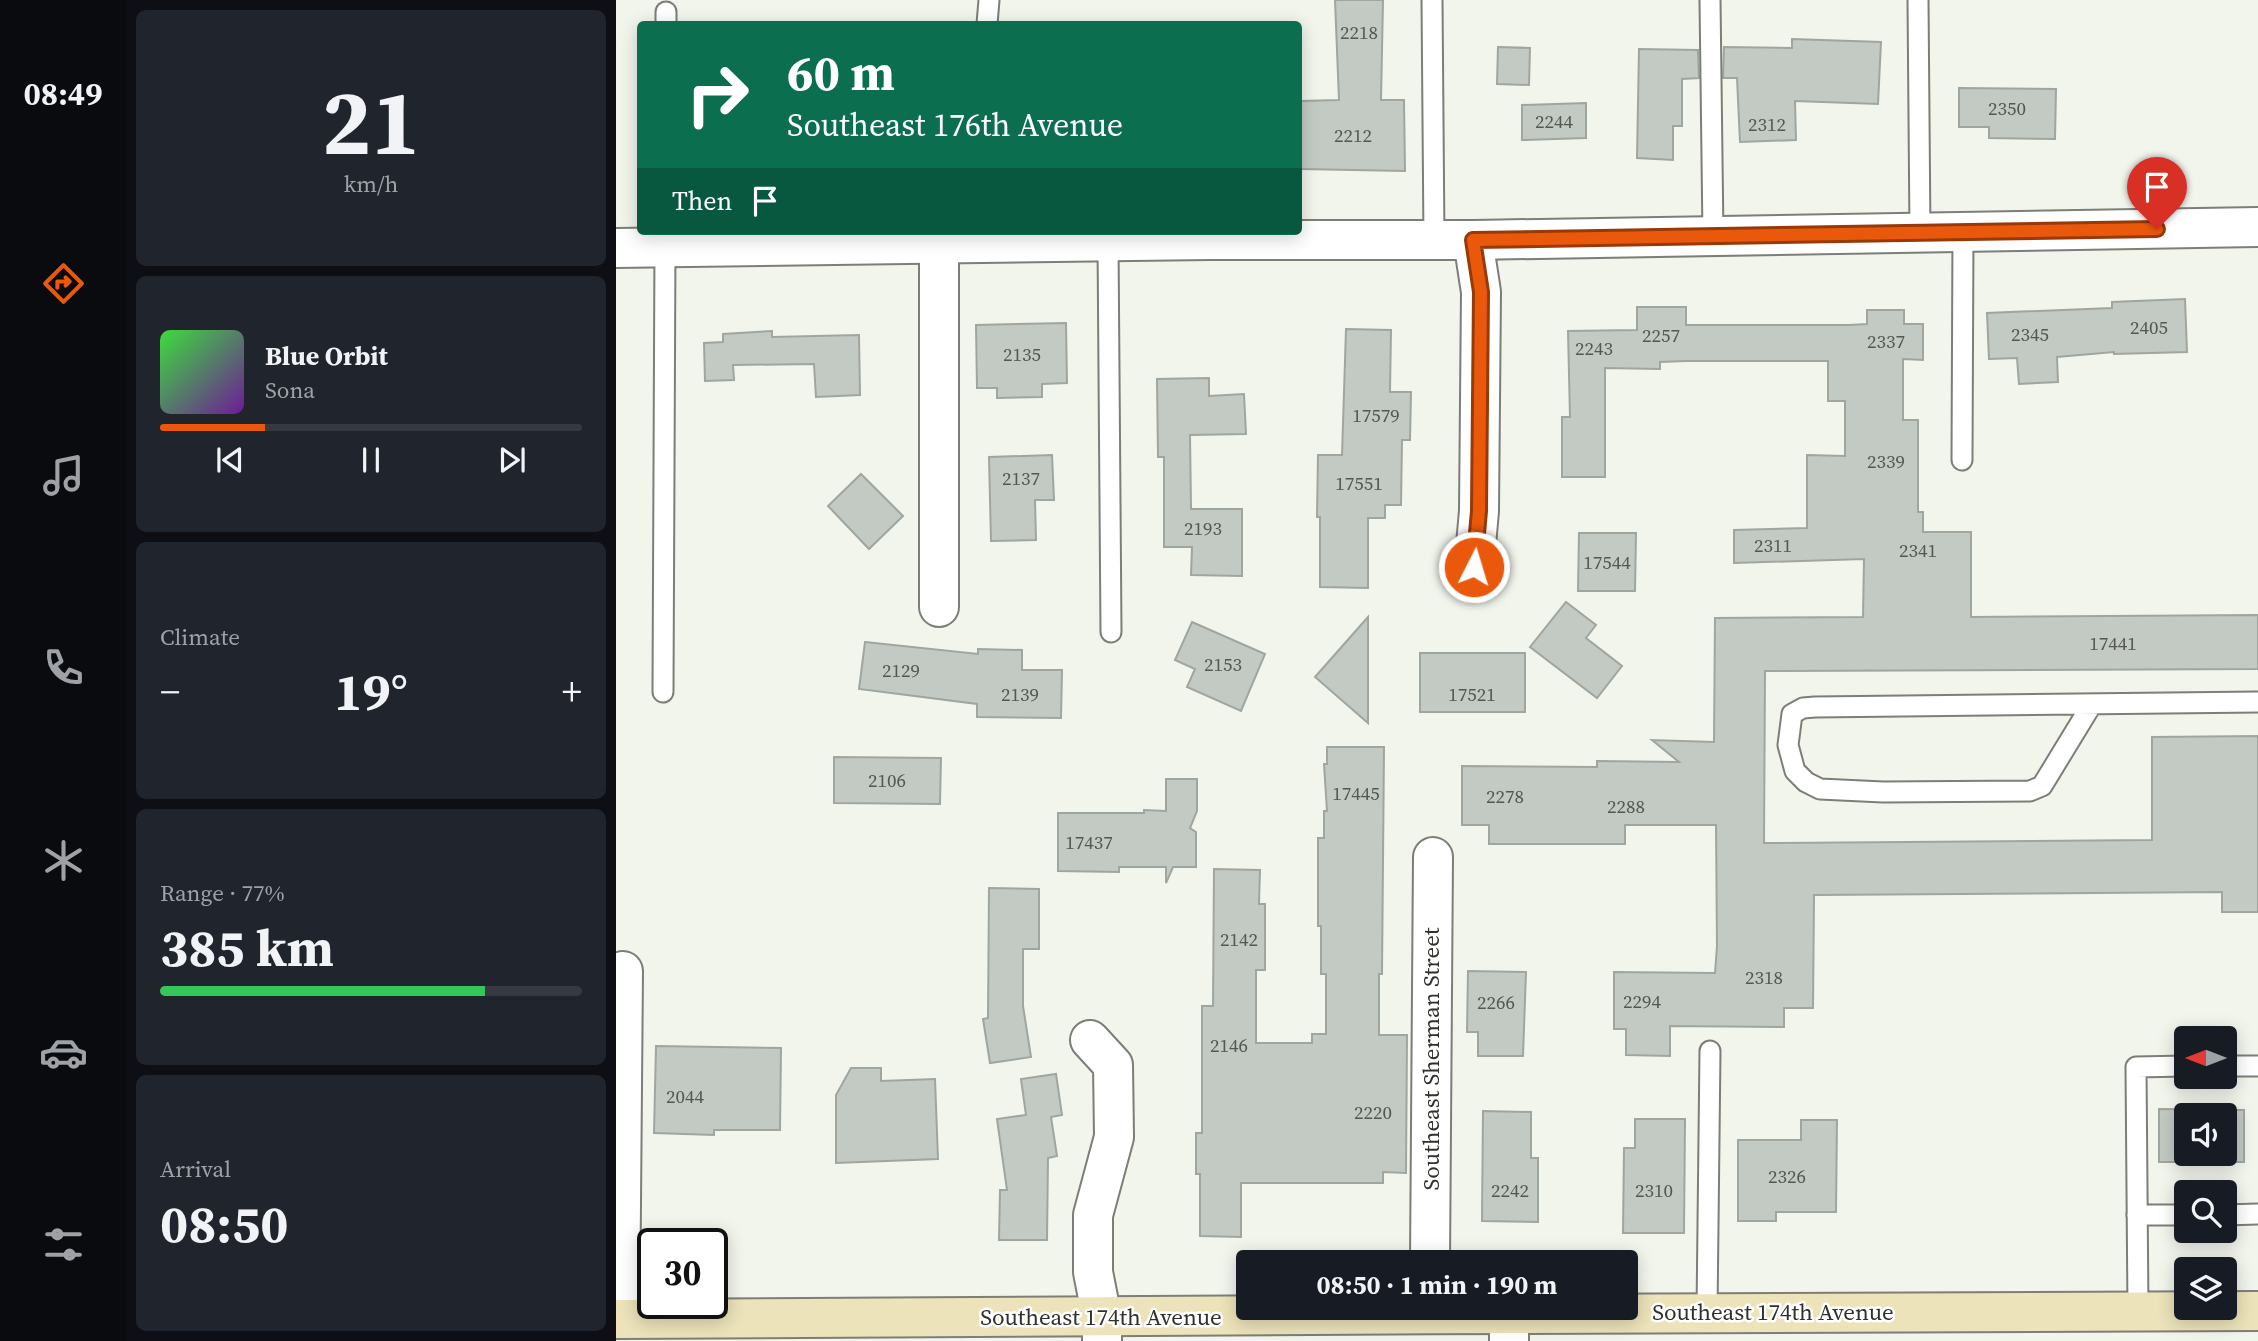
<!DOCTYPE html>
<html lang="en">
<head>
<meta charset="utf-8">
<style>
	:root { --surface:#171b24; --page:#20242c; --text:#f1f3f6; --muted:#9ea1a6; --line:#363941; --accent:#ea580c }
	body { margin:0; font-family:"Source Serif 4",serif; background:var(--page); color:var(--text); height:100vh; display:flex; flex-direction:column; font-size:26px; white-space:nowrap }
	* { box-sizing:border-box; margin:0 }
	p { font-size:23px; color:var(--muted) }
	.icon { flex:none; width:38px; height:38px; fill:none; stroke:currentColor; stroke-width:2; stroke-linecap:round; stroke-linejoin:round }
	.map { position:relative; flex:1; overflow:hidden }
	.panel { display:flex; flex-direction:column; gap:10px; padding:10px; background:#0d0f14; width:490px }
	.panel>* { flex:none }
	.banner { position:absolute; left:21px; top:21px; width:665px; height:214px; border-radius:7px; box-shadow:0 4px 18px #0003; background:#0b6e4f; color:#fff; overflow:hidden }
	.needle { width:46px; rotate:270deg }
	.tools { position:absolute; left:1558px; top:1026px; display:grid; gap:14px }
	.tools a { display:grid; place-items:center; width:63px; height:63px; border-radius:7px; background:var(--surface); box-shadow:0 4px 18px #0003; font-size:35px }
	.speed { position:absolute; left:21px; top:1228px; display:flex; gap:14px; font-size:35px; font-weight:700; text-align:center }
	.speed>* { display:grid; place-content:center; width:91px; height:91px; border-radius:50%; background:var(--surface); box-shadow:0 4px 18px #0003; line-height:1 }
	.speed .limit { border:4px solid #111; border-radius:10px; background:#fff; color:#111 }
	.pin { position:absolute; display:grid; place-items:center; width:60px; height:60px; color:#fff; margin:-72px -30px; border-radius:50% 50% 50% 0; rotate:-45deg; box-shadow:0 0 7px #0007 }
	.pin .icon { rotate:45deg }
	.me { position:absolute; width:77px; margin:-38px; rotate:5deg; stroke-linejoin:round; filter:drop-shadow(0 0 5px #0008) }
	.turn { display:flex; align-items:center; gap:24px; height:147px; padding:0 35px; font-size:32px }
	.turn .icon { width:91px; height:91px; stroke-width:2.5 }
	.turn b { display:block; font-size:49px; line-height:60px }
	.then { display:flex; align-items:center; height:66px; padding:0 35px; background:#0003; gap:14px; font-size:26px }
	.big { font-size:52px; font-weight:700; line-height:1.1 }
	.panel .card { flex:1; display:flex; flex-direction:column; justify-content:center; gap:10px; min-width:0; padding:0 24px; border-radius:10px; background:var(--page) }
	.panel .dial { align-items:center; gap:0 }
	.dial b { font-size:91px; line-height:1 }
	.song { display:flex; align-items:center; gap:21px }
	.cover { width:84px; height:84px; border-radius:10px; background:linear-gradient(135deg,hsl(120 70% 55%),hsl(280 70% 35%)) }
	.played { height:7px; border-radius:4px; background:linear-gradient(90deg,var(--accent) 25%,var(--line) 25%) }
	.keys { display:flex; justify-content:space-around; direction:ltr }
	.heat { display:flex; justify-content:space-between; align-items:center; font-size:38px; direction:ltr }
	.charge { height:10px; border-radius:5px; background:linear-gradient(90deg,#34c759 77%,var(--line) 0) }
	.trip { position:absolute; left:620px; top:1250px; width:402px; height:70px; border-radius:7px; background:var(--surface); box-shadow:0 4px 18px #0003; font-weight:700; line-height:70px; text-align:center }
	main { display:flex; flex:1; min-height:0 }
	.dock { display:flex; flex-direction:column; width:126px; justify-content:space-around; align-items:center; background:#090b0e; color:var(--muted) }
	.dock .icon { width:49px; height:49px }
	.dock .current { color:var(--accent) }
	.dock b { font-size:32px; color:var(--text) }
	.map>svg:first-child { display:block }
</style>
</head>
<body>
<main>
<nav class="dock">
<b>08:49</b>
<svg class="icon current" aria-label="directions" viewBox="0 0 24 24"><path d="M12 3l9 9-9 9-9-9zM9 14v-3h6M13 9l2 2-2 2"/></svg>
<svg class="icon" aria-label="music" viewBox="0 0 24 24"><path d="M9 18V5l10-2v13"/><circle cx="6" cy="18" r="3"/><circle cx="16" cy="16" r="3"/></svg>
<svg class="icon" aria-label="phone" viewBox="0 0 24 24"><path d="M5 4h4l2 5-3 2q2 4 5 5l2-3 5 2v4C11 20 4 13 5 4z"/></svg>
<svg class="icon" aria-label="climate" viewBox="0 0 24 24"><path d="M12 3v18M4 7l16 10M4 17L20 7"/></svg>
<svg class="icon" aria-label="car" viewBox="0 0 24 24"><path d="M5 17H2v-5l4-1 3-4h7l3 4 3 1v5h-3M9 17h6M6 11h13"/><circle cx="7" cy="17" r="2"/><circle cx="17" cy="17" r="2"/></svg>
<svg class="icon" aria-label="filters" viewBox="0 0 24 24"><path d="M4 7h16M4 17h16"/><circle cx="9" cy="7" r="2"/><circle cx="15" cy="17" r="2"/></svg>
</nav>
<section class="panel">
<div class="card dial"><b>21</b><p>km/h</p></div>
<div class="card">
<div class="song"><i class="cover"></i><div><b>Blue Orbit</b><p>Sona</p></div></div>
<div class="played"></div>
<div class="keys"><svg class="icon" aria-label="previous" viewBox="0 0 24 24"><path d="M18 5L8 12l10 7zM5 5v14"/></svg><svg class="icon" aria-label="pause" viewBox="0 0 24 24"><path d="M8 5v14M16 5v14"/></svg><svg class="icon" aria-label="next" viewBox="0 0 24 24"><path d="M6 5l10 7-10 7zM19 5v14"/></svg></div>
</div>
<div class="card"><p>Climate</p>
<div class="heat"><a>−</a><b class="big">19°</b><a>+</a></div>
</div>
<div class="card"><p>Range · 77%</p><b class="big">385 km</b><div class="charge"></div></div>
<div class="card"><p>Arrival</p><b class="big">08:50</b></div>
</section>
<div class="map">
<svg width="1642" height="1341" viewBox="0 0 1642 1341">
	<rect width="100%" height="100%" fill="#f2f5ec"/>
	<g fill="#c3cac4" stroke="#9fa69f" stroke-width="2" fill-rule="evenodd">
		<polygon points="719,0 767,0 765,100 788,100 789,171 685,169 685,101 723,100"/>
		<polygon points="1176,39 1265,42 1262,104 1179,101 1180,140 1124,142 1121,78 1107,78 1108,47 1176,48"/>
		<polygon points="882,47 914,48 913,85 881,84"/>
		<polygon points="1023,49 1082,50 1083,78 1066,79 1066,126 1057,126 1057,160 1021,158"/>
		<polygon points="1343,88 1440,89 1439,139 1373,138 1373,127 1343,127"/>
		<polygon points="970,103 970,138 906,140 906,105"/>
		<polygon points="1569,299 1571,352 1498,354 1498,352 1441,357 1442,382 1403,384 1401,358 1373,359 1371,313 1496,308 1496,302"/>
		<polygon points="1021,307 1070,307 1070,325 1233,325 1251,324 1251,310 1288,310 1288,324 1307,324 1307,360 1287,359 1287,420 1302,420 1302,512 1307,512 1307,532 1355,532 1355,617 1642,615 1642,669 1149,671 1148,843 1536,840 1536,737 1642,736 1642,912 1606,912 1606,892 1198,895 1197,1008 1168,1008 1168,1027 1054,1026 1054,1056 1010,1055 1010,1029 998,1029 998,972 1099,973 1101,946 1100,825 1009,825 1009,844 873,844 873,825 846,825 846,766 981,767 981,761 1063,762 1036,740 1098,742 1099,618 1247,617 1248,559 1118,563 1118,530 1191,528 1191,455 1229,456 1229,401 1212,401 1212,361 1070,361 1044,362 1044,369 989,368 989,477 946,477 946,417 954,417 952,331 1021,330"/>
		<polygon points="450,323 451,383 426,384 426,397 381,398 381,388 361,388 360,325"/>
		<polygon points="730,329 775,330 774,392 795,392 794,440 786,440 785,505 769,505 769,518 752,518 752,588 704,587 704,517 701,517 702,455 726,455"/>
		<polygon points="156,331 156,337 243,335 244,395 200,397 198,364 117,365 118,380 89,381 88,343 107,342 107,334"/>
		<polygon points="593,378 593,396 628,394 630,434 574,435 575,509 626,509 626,576 575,575 576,547 548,547 548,457 542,457 541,379"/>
		<polygon points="436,455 438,500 419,500 420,540 375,541 373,457"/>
		<polygon points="245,474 287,516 253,549 212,506"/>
		<polygon points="963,533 1020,533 1019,591 962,591"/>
		<polygon points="950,602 980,625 970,638 1006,666 981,698 914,647"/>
		<polygon points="752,617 752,723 699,677"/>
		<polygon points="576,622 649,654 625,711 571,687 579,669 559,660"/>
		<polygon points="249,642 362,654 362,649 406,650 406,670 446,670 445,718 361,717 361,704 243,689"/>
		<rect x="804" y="653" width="105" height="59"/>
		<polygon points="711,747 768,747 766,974 763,974 763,1035 791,1035 790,1173 767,1172 767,1183 625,1183 625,1237 584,1236 584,1174 580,1174 580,1133 586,1133 586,1006 597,1006 598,869 644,870 643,904 649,904 649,970 640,970 640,1043 696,1043 696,1034 710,1034 710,974 705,974 705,926 702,926 702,838 708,838 708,811 711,811 708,764 711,764"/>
		<polygon points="218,757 325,758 324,804 218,803"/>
		<polygon points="550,779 581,779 581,811 574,828 580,832 580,867 557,867 550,883 550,867 503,867 503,872 442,871 442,813 528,813 528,810 550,811"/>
		<polygon points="373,888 423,889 423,949 407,949 407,1006 415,1057 374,1063 367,1019 372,1018"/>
		<polygon points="852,971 910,972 907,1056 862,1056 862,1032 851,1032"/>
		<polygon points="40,1046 165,1048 164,1130 98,1130 98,1135 38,1133"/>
		<polygon points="235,1068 265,1068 265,1081 319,1079 322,1159 220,1163 220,1095"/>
		<polygon points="440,1074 446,1115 435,1117 441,1156 432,1158 431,1240 383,1240 384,1190 391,1190 381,1119 410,1115 405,1079"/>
		<path d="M 1543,1109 L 1628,1110 L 1628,1162 L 1543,1162 ZM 1570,1115 L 1608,1115 L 1608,1153 L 1570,1153 Z"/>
		<polygon points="867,1111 915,1112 915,1158 922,1158 922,1222 866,1221"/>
		<polygon points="1019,1119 1069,1119 1068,1233 1007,1233 1008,1148 1019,1148"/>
		<polygon points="1185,1120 1221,1120 1220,1212 1160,1212 1160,1221 1122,1221 1122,1140 1185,1140"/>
	</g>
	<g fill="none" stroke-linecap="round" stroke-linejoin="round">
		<g stroke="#7c7e77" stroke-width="23">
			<g id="lane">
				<polyline points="816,0 818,240"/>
				<polyline points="1094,0 1097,236"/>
				<polyline points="1302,0 1304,233"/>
				<polyline points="50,24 50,12"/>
				<polyline points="371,24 373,0"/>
				<polyline points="492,242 495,632"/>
				<polyline points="1346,460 1347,232"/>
				<polyline points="47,692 49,243"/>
				<polyline points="1476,704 1426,786 1414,791 1267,792 1204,789 1190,782 1179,771 1172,745 1176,714 1187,708 1199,707 1642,702"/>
				<polyline points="1608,1066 1642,1066"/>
				<polyline points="1521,1215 1570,1215"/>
				<polyline points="1608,1215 1642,1214"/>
				<polyline points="1522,1311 1520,1067 1570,1066"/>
				<polyline points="1091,1312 1094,1051"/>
			</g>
		</g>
		<g stroke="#7c7e77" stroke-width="42">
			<g id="street">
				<polyline points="857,240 865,292 863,511 858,567"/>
				<polyline points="323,244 323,607"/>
				<polyline points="0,248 594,240 857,240 1642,227"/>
				<polyline points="474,1040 497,1065 498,1137 477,1215 477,1272 486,1318 486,1341"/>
				<polyline points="814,1262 817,857"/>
				<polyline points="893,1313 893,1341"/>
				<polyline points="4,1319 7,971"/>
			</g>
		</g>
		<g stroke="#7c7e77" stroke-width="42">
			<path id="secondary" d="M 0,1319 C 547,1317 1095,1311 1642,1311"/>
		</g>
		<use href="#lane" stroke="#fff" stroke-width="19"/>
		<use href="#street" stroke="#fff" stroke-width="38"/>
		<use href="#secondary" stroke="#ece3ba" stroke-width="38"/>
	</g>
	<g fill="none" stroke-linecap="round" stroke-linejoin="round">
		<g stroke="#983908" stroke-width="18">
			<polyline id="route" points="858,567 863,511 865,292 857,240 1541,229"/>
		</g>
		<use href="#route" stroke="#ea580c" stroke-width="12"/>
	</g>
	<g text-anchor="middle" stroke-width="5" stroke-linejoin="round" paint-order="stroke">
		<g font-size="19" fill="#545753">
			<text x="743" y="39">2218</text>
			<text x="1391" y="115">2350</text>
			<text x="938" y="128">2244</text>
			<text x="1151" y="131">2312</text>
			<text x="737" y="142">2212</text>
			<text x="1533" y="334">2405</text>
			<text x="1414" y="341">2345</text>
			<text x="1045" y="342">2257</text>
			<text x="1270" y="348">2337</text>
			<text x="978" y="355">2243</text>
			<text x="406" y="361">2135</text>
			<text x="760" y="422">17579</text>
			<text x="1270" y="468">2339</text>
			<text x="405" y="485">2137</text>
			<text x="743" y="490">17551</text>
			<text x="587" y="535">2193</text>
			<text x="1157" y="552">2311</text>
			<text x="1302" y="557">2341</text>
			<text x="991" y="569">17544</text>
			<text x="1497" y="650">17441</text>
			<text x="607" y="671">2153</text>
			<text x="285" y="677">2129</text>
			<text x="404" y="701">2139</text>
			<text x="856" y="701">17521</text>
			<text x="271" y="787">2106</text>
			<text x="740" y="800">17445</text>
			<text x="889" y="803">2278</text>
			<text x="1010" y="813">2288</text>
			<text x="473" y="849">17437</text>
			<text x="623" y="946">2142</text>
			<text x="1148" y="984">2318</text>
			<text x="1026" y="1008">2294</text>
			<text x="880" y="1009">2266</text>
			<text x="613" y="1052">2146</text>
			<text x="69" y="1103">2044</text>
			<text x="757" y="1119">2220</text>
			<text x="1171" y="1183">2326</text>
			<text x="894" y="1197">2242</text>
			<text x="1038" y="1197">2310</text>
		</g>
		<g font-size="23" fill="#2f312d" stroke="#fff">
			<text transform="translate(815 1059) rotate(-90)" y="8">Southeast Sherman Street</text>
			<text x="1157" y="1320">Southeast 174th Avenue</text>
			<text x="485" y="1325">Southeast 174th Avenue</text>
		</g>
	</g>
</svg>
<div class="tools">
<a><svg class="needle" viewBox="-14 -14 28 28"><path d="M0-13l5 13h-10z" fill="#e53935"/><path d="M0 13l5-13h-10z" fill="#9ea1a6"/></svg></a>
<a><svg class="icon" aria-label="sound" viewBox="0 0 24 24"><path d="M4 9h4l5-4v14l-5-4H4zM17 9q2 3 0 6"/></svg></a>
<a><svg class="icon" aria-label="search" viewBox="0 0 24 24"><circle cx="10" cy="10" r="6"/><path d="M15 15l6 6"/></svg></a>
<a><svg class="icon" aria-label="layers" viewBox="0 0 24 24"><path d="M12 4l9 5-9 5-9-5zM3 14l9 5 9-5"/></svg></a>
</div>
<div class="speed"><div class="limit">30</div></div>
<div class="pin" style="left:1541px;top:229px;background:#d93025"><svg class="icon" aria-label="arrive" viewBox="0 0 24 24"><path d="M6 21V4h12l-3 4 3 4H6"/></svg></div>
<svg class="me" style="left:858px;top:567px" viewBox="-20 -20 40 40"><circle r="17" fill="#ea580c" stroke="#fff" stroke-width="3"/><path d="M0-11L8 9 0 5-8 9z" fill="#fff"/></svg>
<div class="trip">08:50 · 1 min · 190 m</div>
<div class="banner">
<div class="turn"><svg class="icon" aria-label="right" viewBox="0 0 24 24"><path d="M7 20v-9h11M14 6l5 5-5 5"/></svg><div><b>60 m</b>Southeast 176th Avenue</div></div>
<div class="then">Then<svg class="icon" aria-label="arrive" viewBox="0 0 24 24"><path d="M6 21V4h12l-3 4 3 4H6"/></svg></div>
</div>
</div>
</main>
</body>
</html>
